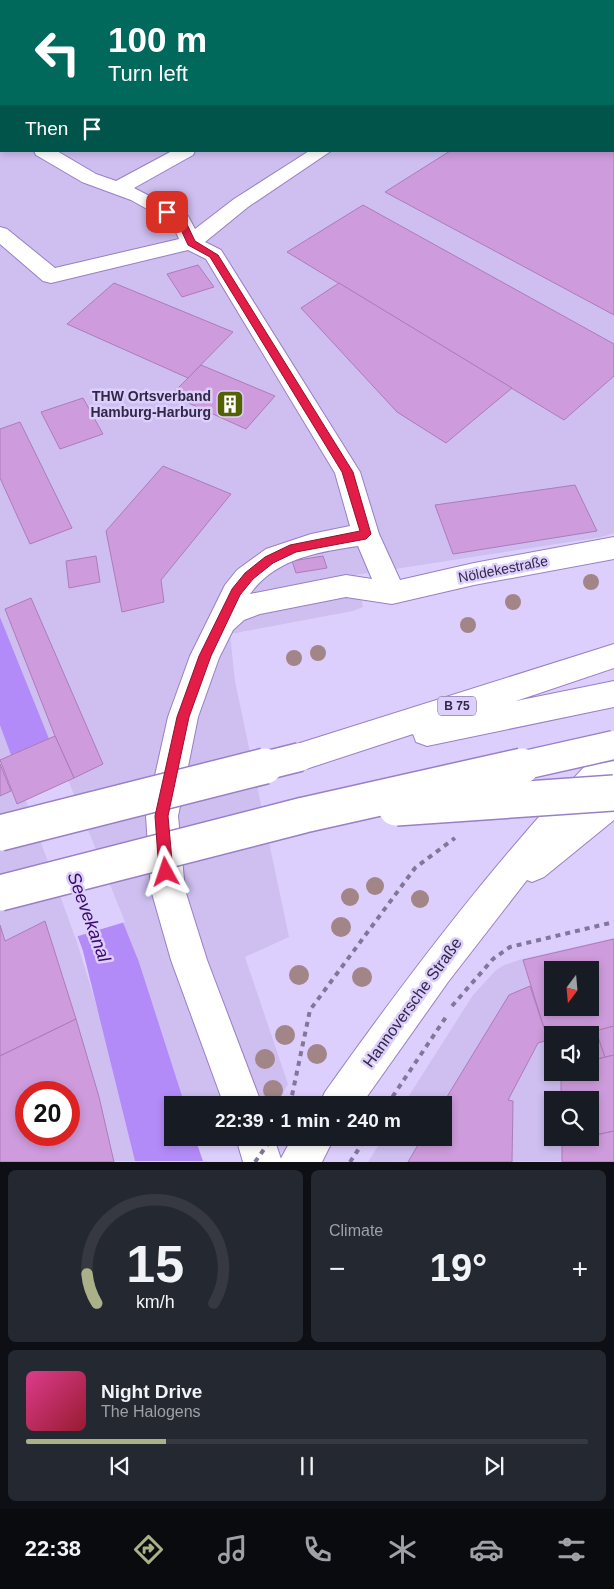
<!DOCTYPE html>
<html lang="en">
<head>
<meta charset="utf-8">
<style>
	:root { --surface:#171b24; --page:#242831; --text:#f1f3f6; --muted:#9ea1a6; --line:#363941; --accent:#aab188 }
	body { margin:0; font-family:Arial,sans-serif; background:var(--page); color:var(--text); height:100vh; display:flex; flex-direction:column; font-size:19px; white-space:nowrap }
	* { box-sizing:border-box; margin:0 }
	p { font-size:16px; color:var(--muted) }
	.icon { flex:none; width:28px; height:28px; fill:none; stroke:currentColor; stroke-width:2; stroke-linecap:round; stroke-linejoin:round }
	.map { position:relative; height:1162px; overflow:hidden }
	.details { display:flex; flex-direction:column; gap:8px; padding:8px; background:#0d0f14; flex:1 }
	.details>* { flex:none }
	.banner { position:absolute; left:0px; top:0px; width:615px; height:152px; box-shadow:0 2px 8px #0003; background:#00695c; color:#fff; overflow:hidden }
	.needle { width:32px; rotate:196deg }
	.controls { position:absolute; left:544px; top:961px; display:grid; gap:10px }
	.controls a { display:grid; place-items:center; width:55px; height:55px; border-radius:0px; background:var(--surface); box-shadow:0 2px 8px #0003; font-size:25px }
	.speed { position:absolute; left:15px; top:1081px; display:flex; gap:10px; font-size:25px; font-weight:700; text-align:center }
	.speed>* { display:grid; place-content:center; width:65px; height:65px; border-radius:50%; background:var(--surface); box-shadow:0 2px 8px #0003; line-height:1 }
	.speed .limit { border:8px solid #d22; background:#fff; color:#111 }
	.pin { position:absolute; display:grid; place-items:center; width:42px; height:42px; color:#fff; margin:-21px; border-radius:10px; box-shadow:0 2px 8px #0006 }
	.me { position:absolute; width:55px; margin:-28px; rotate:355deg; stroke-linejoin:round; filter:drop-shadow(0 0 4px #0008) }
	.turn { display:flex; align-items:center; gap:18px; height:105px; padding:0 25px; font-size:22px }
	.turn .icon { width:65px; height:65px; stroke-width:2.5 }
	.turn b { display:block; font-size:35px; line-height:42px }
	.then { display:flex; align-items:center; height:48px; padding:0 25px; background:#0003; gap:10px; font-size:19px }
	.big { font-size:38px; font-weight:800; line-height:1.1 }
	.details .widget { flex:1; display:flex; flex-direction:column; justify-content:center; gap:8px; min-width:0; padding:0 18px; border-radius:8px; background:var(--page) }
	.details .dial { align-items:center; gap:0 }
	.dial svg { height:130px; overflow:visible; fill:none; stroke:var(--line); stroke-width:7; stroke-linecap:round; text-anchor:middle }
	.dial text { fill:var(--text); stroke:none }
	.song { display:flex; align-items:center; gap:15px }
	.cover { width:60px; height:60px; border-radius:8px; background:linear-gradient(135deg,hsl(330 70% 55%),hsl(350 70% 35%)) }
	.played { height:5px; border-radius:2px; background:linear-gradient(90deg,var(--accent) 25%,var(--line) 25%) }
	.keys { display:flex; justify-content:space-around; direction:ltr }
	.heat { display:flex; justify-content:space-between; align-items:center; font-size:28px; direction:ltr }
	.details .tiles { flex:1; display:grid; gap:8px; grid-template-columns:1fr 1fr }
	.widget:last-child { grid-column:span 2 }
	.trip { position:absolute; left:164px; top:1096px; width:288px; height:50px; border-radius:0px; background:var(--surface); box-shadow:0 2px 8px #0003; font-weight:800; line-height:50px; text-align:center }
	.dock { display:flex; height:80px; justify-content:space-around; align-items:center; background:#090b0e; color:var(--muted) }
	.dock .icon { width:35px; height:35px }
	.dock .selected { color:var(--accent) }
	.dock b { font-size:22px; color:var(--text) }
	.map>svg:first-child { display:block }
</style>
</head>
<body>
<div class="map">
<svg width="614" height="1162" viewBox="0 0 614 1162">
	<rect width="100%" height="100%" fill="#ddcffd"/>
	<g fill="#cebff0" fill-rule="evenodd">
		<path d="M 0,0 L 614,0 L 614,533 L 602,537 L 356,575 L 363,607 L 353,611 L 230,634 L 235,681 L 289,937 L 245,957 L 288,1084 L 277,1105 L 185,1105 L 139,962 L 0,617 ZM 1,1 L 614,1 L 614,151 L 1,151 Z"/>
		<path d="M 0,705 L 15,740 L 144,1161 L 0,1161 ZM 26,1092 L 69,1092 L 69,1135 L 26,1135 Z"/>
		<path d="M 614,938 L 614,1161 L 368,1162 L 383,1138 L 442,1138 L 442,1105 L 403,1105 L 473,995 L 496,970 L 504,965 L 522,959 ZM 552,970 L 590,970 L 590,1008 L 552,1008 ZM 552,1035 L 590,1035 L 590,1072 L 552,1072 ZM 552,1100 L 590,1100 L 590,1138 L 552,1138 Z"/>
	</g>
	<polygon fill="#b38bf9" points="0,617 139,962 185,1105 172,1105 172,1138 195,1138 203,1161 135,1161 83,951 0,725"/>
	<polygon fill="#ddcffd" points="62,765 125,922 75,937 17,776"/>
	<g fill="#ce9bdc" stroke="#ad7bba" fill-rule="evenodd">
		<polygon points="614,49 614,315 385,192 450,151 614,151"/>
		<polygon points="363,205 614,344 614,376 564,420 287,252"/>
		<polygon points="198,265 214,287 182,297 167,274"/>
		<polygon points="114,283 233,332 188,378 67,324"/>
		<polygon points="339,283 512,388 446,443 397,412 301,308"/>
		<polygon points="201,365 275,396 246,429 171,395"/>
		<polygon points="83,398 103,434 60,449 41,412"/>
		<polygon points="20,422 72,528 30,544 0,478 0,429"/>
		<polygon points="163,466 231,494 161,580 164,602 122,612 106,531"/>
		<polygon points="575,485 597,531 453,554 435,505"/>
		<polygon points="96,556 100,582 69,588 66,561"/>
		<polygon points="323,556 327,568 296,573 292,561"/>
		<polygon points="31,598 103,764 74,778 55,736 5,609"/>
		<polygon points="55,736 74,778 17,804 0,760"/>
		<polygon points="0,764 11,791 0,796"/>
		<polygon points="45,921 76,1019 0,1056 0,925 5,941"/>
		<path d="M 614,939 L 614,1026 L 596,1031 L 605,1057 L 590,1061 L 590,1035 L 552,1035 L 552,1054 L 523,960 ZM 552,970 L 590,970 L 590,1008 L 552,1008 Z"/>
		<polygon points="530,986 548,1040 538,1043 508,1100 513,1101 512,1162 408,1162 422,1138 442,1138 442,1105 509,995"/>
		<path d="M 76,1019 L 99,1097 L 114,1162 L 0,1162 L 0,1056 ZM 26,1092 L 69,1092 L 69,1135 L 26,1135 Z"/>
		<polygon points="614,1026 614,1055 605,1057 596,1031"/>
		<polygon points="614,1055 614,1131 590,1136 590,1100 561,1100 561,1072 590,1072 590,1061"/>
		<polygon points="614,1131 614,1162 562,1162 562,1143"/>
		<polygon points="562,1138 586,1138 562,1143"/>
	</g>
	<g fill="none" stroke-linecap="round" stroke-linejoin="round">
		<g stroke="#987fc6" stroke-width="2">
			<g id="minor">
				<polygon points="0,121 1,122 1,133 0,133"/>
				<path d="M 34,151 L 57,151 L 96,174 L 116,181 L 172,151 L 195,151 L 193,155 L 134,188 L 188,216 L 195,229 L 234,199 L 309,151 L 331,151 L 248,207 L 205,242 L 221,250 L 360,472 L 379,534 L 400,580 L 474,563 L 614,537 L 614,559 L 474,585 L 392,604 L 346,597 L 260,614 L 244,620 L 233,630 L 219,658 L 198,717 L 178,816 L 185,890 L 207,960 L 262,1105 L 224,1105 L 171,960 L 151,890 L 146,816 L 168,717 L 190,656 L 225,585 L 237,570 L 266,549 L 311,534 L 350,526 L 335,473 L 206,259 L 188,250 L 51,283 L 43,281 L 0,244 L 0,227 L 7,229 L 55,268 L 179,239 L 172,223 L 131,200 L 82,182 L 36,155 ZM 358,546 L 372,579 L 346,575 L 250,594 C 275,559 317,552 358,546 Z"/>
				<polygon points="236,1138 274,1138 282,1162 243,1162"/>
			</g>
		</g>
		<g stroke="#987fc6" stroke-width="2">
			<g id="major">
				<path d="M 614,743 L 614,779 L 605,788 L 614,785 L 614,820 L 544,877 L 532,882 L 527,880 L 448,982 L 361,1105 L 319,1105 L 325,1092 C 411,971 500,854 603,747 Z"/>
				<polygon points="292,1138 334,1138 322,1162 279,1162"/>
			</g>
		</g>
		<g stroke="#987fc6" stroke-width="2">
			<polygon id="highway" points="614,644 614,668 516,701 614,681 614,707 427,746 416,742 413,734 300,771 289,767 284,757 289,747 300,743"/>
		</g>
		<g stroke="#82769b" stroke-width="4" stroke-dasharray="5 5" stroke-linecap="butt">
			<polyline points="452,1006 493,959 510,947 614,922"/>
			<polyline points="290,1105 310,1010 415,868 455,838"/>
			<polyline points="387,1105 448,1014"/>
			<polyline points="350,1162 366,1138"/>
		</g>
		<use href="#minor" fill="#fff" fill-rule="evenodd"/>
		<use href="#major" fill="#fff" fill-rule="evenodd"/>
		<use href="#highway" fill="#fff" fill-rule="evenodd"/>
		<g stroke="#987fc6" stroke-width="31" stroke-linecap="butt">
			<g id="highway-bridge-far1">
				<polyline points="260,767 300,757"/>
				<polyline points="516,767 614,745"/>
			</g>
		</g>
		<g stroke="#987fc6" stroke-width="38" stroke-linecap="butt">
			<g id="highway-bridge">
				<polyline points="396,808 614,793"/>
				<polyline points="0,833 265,766"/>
				<polyline points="0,893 304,815 522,766"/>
			</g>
		</g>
		<polyline stroke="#82769b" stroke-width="4" stroke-dasharray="5 5" stroke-linecap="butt" points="255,1162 272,1138"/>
		<use href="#highway-bridge-far1" stroke="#fff" stroke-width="28"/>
		<use href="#highway-bridge" stroke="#fff" stroke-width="35"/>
	</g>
	<g fill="#a28586">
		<circle cx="591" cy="582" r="8"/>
		<circle cx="513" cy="602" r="8"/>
		<circle cx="468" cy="625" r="8"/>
		<circle cx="318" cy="653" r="8"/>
		<circle cx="294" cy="658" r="8"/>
		<circle cx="375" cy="886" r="9"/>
		<circle cx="350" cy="897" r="9"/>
		<circle cx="420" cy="899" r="9"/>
		<circle cx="341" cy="927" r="10"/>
		<circle cx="299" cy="975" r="10"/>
		<circle cx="362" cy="977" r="10"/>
		<circle cx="285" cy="1035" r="10"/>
		<circle cx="317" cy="1054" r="10"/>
		<circle cx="265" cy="1059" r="10"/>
		<circle cx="273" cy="1090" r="10"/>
	</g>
	<polygon fill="#e11d48" stroke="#92132f" points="167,209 184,218 195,241 218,255 353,472 371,534 366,539 296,552 273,563 253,579 240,595 211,656 189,717 168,816 173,872 171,876 166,878 161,876 159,872 155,816 177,717 199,656 232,589 245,573 265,557 290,545 360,531 342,472 210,257 188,245 177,221 163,212"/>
	<defs>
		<g id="building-square" transform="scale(1.4375)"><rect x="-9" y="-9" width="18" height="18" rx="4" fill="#536102" stroke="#ddcffd"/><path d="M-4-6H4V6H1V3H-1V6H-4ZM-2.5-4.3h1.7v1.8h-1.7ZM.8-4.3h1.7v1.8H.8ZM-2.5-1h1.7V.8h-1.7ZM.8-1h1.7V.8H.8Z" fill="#fff"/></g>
	</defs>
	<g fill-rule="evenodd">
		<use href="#building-square" x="230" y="404"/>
	</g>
	<g text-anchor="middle" stroke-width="5" stroke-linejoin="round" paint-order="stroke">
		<rect fill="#ddcffd" stroke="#655a7d" stroke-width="1" x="438" y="696.5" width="38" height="19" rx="4"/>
		<g font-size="12" font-weight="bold" fill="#322846">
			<text x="457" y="710">B 75</text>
		</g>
		<g font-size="14" font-weight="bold" fill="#322846" stroke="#ddcffd" text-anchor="end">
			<text x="211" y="401">THW Ortsverband<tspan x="211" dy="16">Hamburg-Harburg</tspan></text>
		</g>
		<g font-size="14" fill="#322846" stroke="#ddcffd">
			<text transform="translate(503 569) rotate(-11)" y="5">Nöldekestraße</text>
		</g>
		<g font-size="16" fill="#322846" stroke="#ddcffd">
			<text transform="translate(412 1002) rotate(-54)" y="6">Hannoversche Straße</text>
		</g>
		<g font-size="18" font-style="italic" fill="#3c086d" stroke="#ddcffd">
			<text transform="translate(89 917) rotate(70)" y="6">Seevekanal</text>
		</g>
	</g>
</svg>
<div class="controls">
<a><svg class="needle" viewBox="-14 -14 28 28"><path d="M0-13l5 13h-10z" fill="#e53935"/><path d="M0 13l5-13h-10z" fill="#9ea1a6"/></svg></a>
<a><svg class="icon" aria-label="sound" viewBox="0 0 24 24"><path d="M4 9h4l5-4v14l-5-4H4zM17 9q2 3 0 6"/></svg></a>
<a><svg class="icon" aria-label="search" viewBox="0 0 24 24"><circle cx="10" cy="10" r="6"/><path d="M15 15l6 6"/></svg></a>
</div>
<div class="speed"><div class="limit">20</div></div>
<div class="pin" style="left:167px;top:212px;background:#d93025"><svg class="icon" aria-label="arrive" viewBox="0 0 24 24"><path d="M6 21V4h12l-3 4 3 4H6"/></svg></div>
<svg class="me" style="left:166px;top:872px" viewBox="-20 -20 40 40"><path d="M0-17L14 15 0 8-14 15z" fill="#e11d48" stroke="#fff" stroke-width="4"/></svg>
<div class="trip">22:39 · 1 min · 240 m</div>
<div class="banner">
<div class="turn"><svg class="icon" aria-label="left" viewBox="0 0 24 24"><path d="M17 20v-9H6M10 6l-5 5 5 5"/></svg><div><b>100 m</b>Turn left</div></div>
<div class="then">Then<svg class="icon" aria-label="arrive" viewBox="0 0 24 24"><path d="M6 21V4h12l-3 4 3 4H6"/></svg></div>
</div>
</div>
<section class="details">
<div class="tiles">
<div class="widget dial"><svg viewBox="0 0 100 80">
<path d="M14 69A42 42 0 1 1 86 69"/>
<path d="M14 69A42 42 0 0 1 8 51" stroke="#aab188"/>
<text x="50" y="56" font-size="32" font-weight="700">15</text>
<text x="50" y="72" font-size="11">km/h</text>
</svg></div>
<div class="widget"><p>Climate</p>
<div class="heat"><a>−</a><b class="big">19°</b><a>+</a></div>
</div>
<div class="widget">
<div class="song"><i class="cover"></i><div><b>Night Drive</b><p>The Halogens</p></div></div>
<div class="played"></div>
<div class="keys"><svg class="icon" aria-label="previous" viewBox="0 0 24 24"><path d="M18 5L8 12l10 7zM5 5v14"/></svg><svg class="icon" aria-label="pause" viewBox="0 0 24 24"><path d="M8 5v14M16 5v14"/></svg><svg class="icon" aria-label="next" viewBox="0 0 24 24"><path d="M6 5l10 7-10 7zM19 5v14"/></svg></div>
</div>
</div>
</section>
<nav class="dock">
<b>22:38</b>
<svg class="icon selected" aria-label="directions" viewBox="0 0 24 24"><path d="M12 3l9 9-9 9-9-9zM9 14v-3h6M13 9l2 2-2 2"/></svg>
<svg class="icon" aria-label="music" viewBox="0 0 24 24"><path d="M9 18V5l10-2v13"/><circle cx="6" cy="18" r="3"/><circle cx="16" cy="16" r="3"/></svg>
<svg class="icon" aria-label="phone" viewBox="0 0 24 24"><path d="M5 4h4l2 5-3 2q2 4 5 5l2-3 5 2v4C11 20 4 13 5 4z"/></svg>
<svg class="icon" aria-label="climate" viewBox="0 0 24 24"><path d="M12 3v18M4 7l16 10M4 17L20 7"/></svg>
<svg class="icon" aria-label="car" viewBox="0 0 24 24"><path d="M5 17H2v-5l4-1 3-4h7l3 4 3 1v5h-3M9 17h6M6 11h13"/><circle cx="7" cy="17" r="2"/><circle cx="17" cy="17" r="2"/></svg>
<svg class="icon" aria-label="filters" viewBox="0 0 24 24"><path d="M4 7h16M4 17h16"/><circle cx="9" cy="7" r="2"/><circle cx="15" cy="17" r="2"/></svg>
</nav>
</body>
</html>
